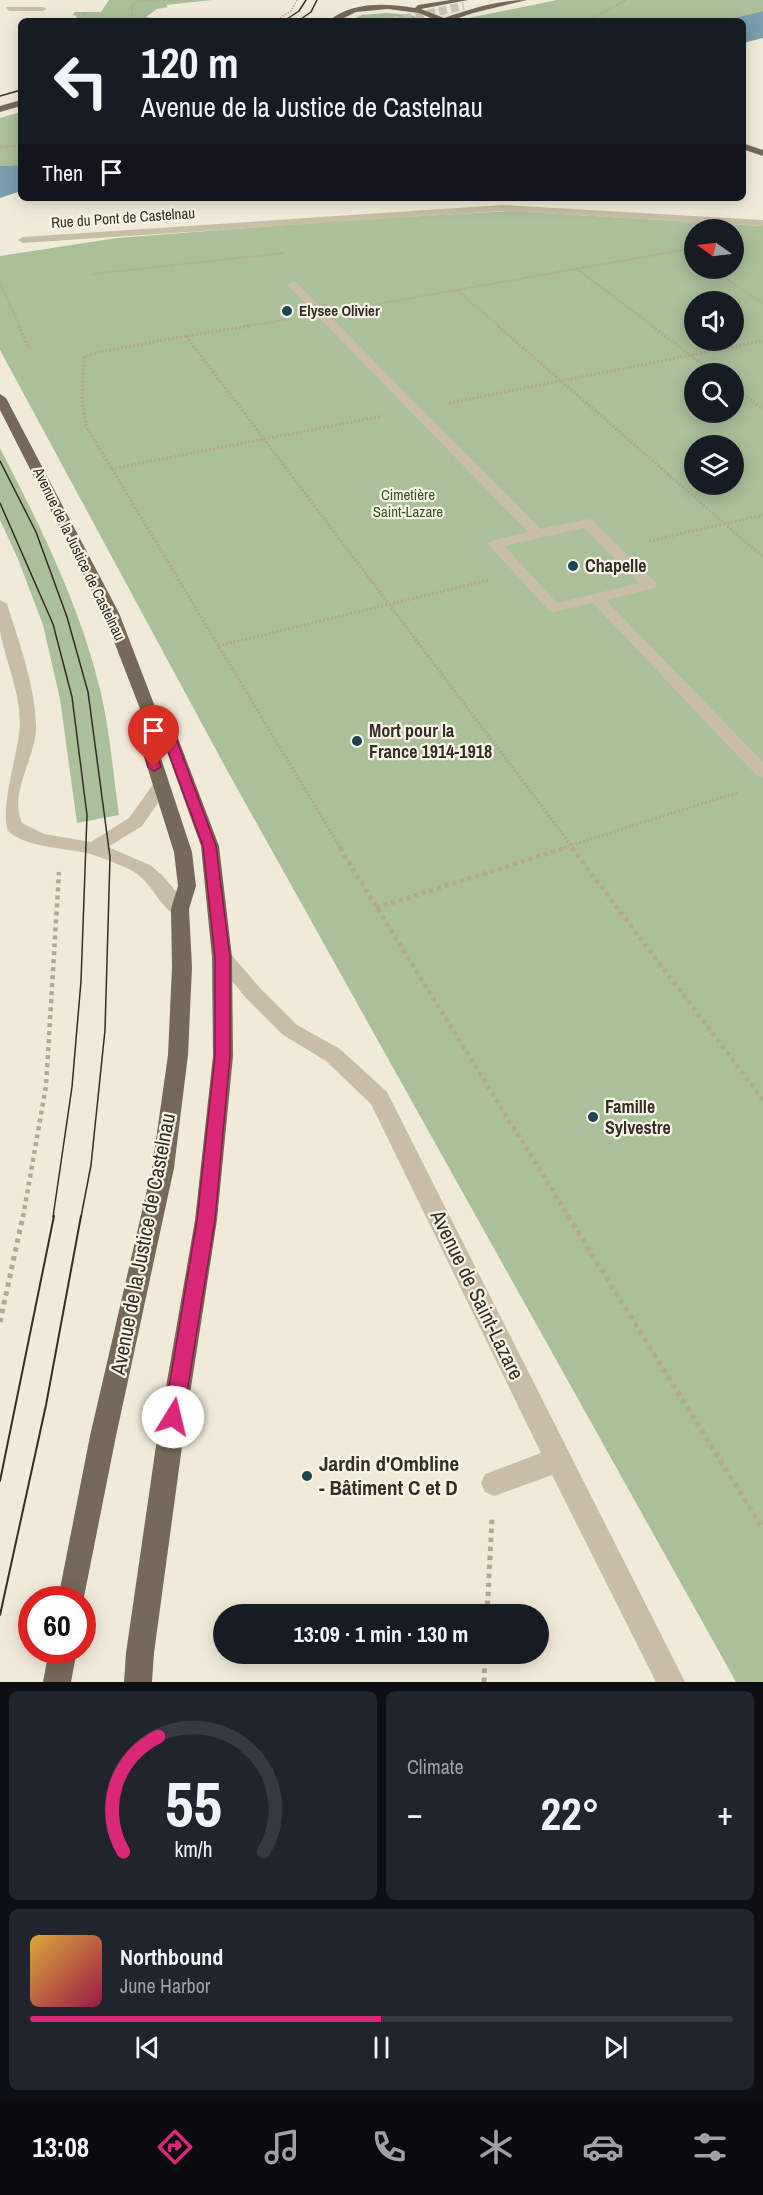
<!DOCTYPE html>
<html lang="en">
<head>
<meta charset="utf-8">
<style>
	:root { --surface:#171b24; --page:#20242c; --text:#f1f3f6; --muted:#9ea1a6; --line:#363941; --accent:#db2777 }
	body { margin:0; font-family:"Archivo Narrow",sans-serif; background:var(--page); color:var(--text); height:100vh; display:flex; flex-direction:column; font-size:22px; white-space:nowrap }
	* { box-sizing:border-box; margin:0 }
	p { font-size:20px; color:var(--muted) }
	.icon { flex:none; width:33px; height:33px; fill:none; stroke:currentColor; stroke-width:2; stroke-linecap:round; stroke-linejoin:round }
	.map { position:relative; height:1682px; overflow:hidden }
	.side { display:flex; flex-direction:column; gap:9px; padding:9px; background:#0d0f14; flex:1 }
	.side>* { flex:none }
	.guide { position:absolute; left:18px; top:18px; width:728px; height:183px; border-radius:9px; box-shadow:0 3px 15px #0003; background:#171b24; color:var(--text); overflow:hidden }
	.needle { width:39px; rotate:284deg }
	.fabs { position:absolute; left:684px; top:219px; display:grid; gap:12px }
	.fabs a { display:grid; place-items:center; width:60px; height:60px; border-radius:50%; background:var(--surface); box-shadow:0 3px 15px #0003; font-size:30px }
	.speed { position:absolute; left:18px; top:1586px; display:flex; gap:12px; font-size:30px; font-weight:700; text-align:center }
	.speed>* { display:grid; place-content:center; width:78px; height:78px; border-radius:50%; background:var(--surface); box-shadow:0 3px 15px #0003; line-height:1 }
	.speed .limit { border:9px solid #d22; background:#fff; color:#111 }
	.pin { position:absolute; display:grid; place-items:center; width:51px; height:51px; color:#fff; margin:-62px -26px; border-radius:50% 50% 50% 0; rotate:-45deg; box-shadow:0 0 6px #0007 }
	.pin .icon { rotate:45deg }
	.me { position:absolute; width:66px; margin:-33px; rotate:9deg; stroke-linejoin:round; filter:drop-shadow(0 0 4px #0008) }
	.turn { display:flex; align-items:center; gap:21px; height:126px; padding:0 24px; font-size:27px }
	.turn .icon { width:78px; height:78px; stroke-width:2.5 }
	.turn b { display:block; font-size:42px; line-height:51px }
	.then { display:flex; align-items:center; height:57px; padding:0 24px; background:#0003; gap:12px; font-size:22px }
	.big { font-size:45px; font-weight:700; line-height:1.1 }
	.side .widget { flex:1; display:flex; flex-direction:column; justify-content:center; gap:9px; min-width:0; padding:0 21px; border-radius:9px; background:var(--page) }
	.side .dial { align-items:center; gap:0 }
	.dial svg { height:156px; overflow:visible; fill:none; stroke:var(--line); stroke-width:7; stroke-linecap:round; text-anchor:middle }
	.dial text { fill:var(--text); stroke:none }
	.song { display:flex; align-items:center; gap:18px }
	.cover { width:72px; height:72px; border-radius:9px; background:linear-gradient(135deg,hsl(40 70% 55%),hsl(340 70% 35%)) }
	.played { height:6px; border-radius:3px; background:linear-gradient(90deg,var(--accent) 50%,var(--line) 50%) }
	.keys { display:flex; justify-content:space-around; direction:ltr }
	.heat { display:flex; justify-content:space-between; align-items:center; font-size:33px; direction:ltr }
	.side .tiles { flex:1; display:grid; gap:9px; grid-template-columns:1fr 1fr }
	.widget:last-child { grid-column:span 2 }
	.trip { position:absolute; left:213px; top:1604px; width:336px; height:60px; border-radius:30px; background:var(--surface); box-shadow:0 3px 15px #0003; font-weight:700; line-height:60px; text-align:center }
	.menu { display:flex; height:96px; justify-content:space-around; align-items:center; background:#090b0e; color:var(--muted) }
	.menu .icon { width:42px; height:42px }
	.menu .selected { color:var(--accent) }
	.menu b { font-size:27px; color:var(--text) }
	.map>svg:first-child { display:block }
</style>
</head>
<body>
<div class="map">
<svg width="763" height="1682" viewBox="0 0 763 1682">
	<rect width="100%" height="100%" fill="#f0ebd9"/>
	<g fill="#aabf9a" fill-rule="evenodd">
		<polygon points="109,0 212,0 166,5 168,7 157,9 146,17 151,18 147,21 68,21 74,20 77,16 72,15 75,12 101,12"/>
		<polygon points="557,0 763,0 763,11 722,21 469,21 469,18"/>
		<polygon points="386,13 411,15 425,21 350,21 362,15"/>
		<polygon points="21,112 21,165 0,166 0,118"/>
		<path d="M 510,211 L 763,226 L 763,1682 L 736,1682 L 228,772 L 0,350 L 0,256 L 117,238 L 351,220 ZM 694,230 L 734,230 L 734,268 L 694,268 ZM 694,302 L 734,302 L 734,340 L 694,340 ZM 694,374 L 734,374 L 734,412 L 694,412 ZM 694,446 L 734,446 L 734,484 L 694,484 Z"/>
		<path d="M 0,448 C 40,526 79,603 100,689 C 110,730 113,774 119,815 L 77,823 L 60,699 L 43,625 L 18,559 L 0,520 Z"/>
	</g>
	<g fill="#799eac">
		<polygon points="763,11 763,38 743,43 742,21 722,21"/>
		<polygon points="21,165 21,191 0,198 0,166"/>
	</g>
	<g fill="none" stroke-linecap="round" stroke-linejoin="round">
		<polyline stroke="#cac5b5" stroke-width="8" stroke-dasharray="8 4" stroke-linecap="butt" points="392,21 464,6"/>
		<g stroke="#b3a890" stroke-width="1.5" stroke-dasharray="1.5 1.5" stroke-linecap="butt">
			<polyline points="139,1 193,0"/>
			<polyline points="80,21 87,12"/>
			<polyline points="117,21 132,15 132,5 139,1"/>
			<polyline points="275,21 291,11 297,0"/>
			<polyline points="587,21 626,0"/>
		</g>
		<g stroke="#b3a890" stroke-width="2" stroke-dasharray="1.5 1.5" stroke-linecap="butt">
			<polyline points="0,147 21,145"/>
			<polyline points="685,251 694,257"/>
			<polyline points="711,268 763,304"/>
			<polyline points="577,269 654,327"/>
			<polyline points="92,274 284,253"/>
			<polyline points="0,282 20,327"/>
			<polyline points="457,290 500,327"/>
			<polyline points="355,308 694,248"/>
			<polyline points="240,327 286,320"/>
		</g>
		<g stroke="#b3a890" stroke-width="3" stroke-dasharray="2 2" stroke-linecap="butt">
			<polyline points="19,326 29,349"/>
			<polyline points="249,326 186,336 574,849"/>
			<polyline points="498,326 763,557"/>
			<polyline points="652,326 715,374"/>
			<polyline points="186,336 94,353 84,357 82,400 86,426 341,849"/>
			<polyline points="734,387 763,409"/>
			<polyline points="449,403 763,341"/>
			<polyline points="111,469 382,416"/>
			<polyline points="649,541 763,515"/>
			<polyline points="218,646 489,580"/>
			<polyline points="560,849 739,792"/>
		</g>
		<g stroke="#b3a890" stroke-width="4.5" stroke-dasharray="4 4" stroke-linecap="butt">
			<polyline points="340,848 569,1217"/>
			<polyline points="572,848 763,1100"/>
			<polyline points="376,908 565,848"/>
			<polyline points="23,1217 46,1086 59,872"/>
		</g>
		<g stroke="#b3a890" stroke-width="5" stroke-dasharray="4.5 4.5" stroke-linecap="butt">
			<polyline points="568,1216 763,1529"/>
			<polyline points="0,1322 23,1216"/>
			<polyline points="487,1614 492,1519"/>
			<polyline points="484,1682 485,1653"/>
		</g>
		<g fill="#c8bda6" fill-rule="evenodd">
			<polygon points="6,7 43,7 47,9 43,11 9,11"/>
			<polygon points="502,205 763,220 763,226 502,211 23,243 18,240 23,237"/>
			<path d="M 293,282 L 297,283 L 541,529 L 587,519 L 592,520 L 655,582 L 657,585 L 655,588 L 606,600 L 763,762 L 763,777 L 757,776 L 593,603 L 554,612 L 549,611 L 488,544 L 490,541 L 528,532 L 289,287 L 288,285 ZM 584,528 L 640,583 L 557,603 L 505,546 Z"/>
			<path d="M 0,600 L 7,604 C 19,642 35,685 36,725 C 37,757 8,792 22,823 L 44,834 L 91,842 L 129,818 L 154,783 L 166,783 L 169,787 L 142,826 L 108,847 L 150,865 L 162,875 L 187,904 L 189,909 L 187,914 C 182,915 178,916 174,914 C 157,904 152,880 129,869 C 115,863 101,857 86,853 C 65,848 24,847 8,831 C 0,809 16,759 19,734 C 24,700 6,664 0,631 C 0,621 0,610 0,600 Z"/>
			<polygon points="222,950 229,952 260,988 297,1025 340,1049 387,1092 685,1682 656,1682 552,1475 494,1496 485,1492 481,1483 485,1474 541,1453 371,1104 326,1061 283,1035 246,998 212,957 215,952"/>
		</g>
		<g fill="#766958" fill-rule="evenodd">
			<path d="M 450,0 L 468,0 L 421,9 L 444,18 C 470,9 498,0 527,0 L 473,13 L 450,21 L 438,21 L 419,13 L 388,9 L 356,12 L 338,21 L 329,21 C 351,1 388,3 415,8 L 418,5 Z"/>
			<polygon points="21,100 21,106 0,112 0,106"/>
			<polygon points="742,143 763,150 763,156 742,149"/>
			<polygon points="0,394 6,398 119,613 157,712 173,725 219,846 232,957 233,1056 217,1220 183,1439 154,1653 152,1682 124,1682 126,1653 157,1439 195,1220 213,1056 212,957 201,846 158,727 153,724 151,728 192,852 196,886 189,909 192,967 188,1055 174,1168 116,1436 82,1607 82,1599 58,1599 90,1436 152,1168 168,1055 172,967 171,909 178,886 174,852 135,728 142,714 103,613 0,410"/>
			<polygon points="49,1650 77,1650 71,1682 43,1682"/>
		</g>
		<g stroke="#342e26" stroke-width="1.5">
			<polyline points="284,21 299,11 306,0"/>
			<polyline points="298,21 311,12 317,0"/>
			<polyline points="0,96 21,90"/>
			<polyline points="0,461 36,532 67,617 88,692 110,857 105,1030 91,1165 81,1217"/>
			<polyline points="0,503 53,624 72,697 87,815 81,981 72,1087 53,1217"/>
		</g>
		<g stroke="#342e26" stroke-width="2">
			<polyline points="0,1481 54,1216"/>
			<polyline points="0,1615 46,1405 81,1216"/>
		</g>
	</g>
	<polygon fill="#db2777" stroke="#8e194d" stroke-width="1.5" points="150,710 171,725 216,846 230,957 230,1056 215,1220 183,1417 180,1423 173,1426 167,1423 164,1417 197,1220 215,1056 215,957 203,846 159,727 152,722 149,728 161,767 154,771 148,767 136,728 145,711"/>
	<g fill="#1d4354" stroke="#f8f4e5" stroke-width="2">
		<circle cx="287" cy="311" r="6"/>
		<circle cx="573" cy="566" r="6"/>
		<circle cx="357" cy="741" r="6"/>
		<circle cx="593" cy="1117" r="6"/>
		<circle cx="307" cy="1476" r="6"/>
	</g>
	<g text-anchor="middle" stroke-width="4.5" stroke-linejoin="round" paint-order="stroke">
		<g font-size="15" fill="#342e26" stroke="#f8f4e5">
			<text transform="translate(123 218) rotate(-4)" y="5">Rue du Pont de Castelnau</text>
			<text transform="translate(79 554) rotate(64)" y="5">Avenue de la Justice de Castelnau</text>
		</g>
		<g font-size="15" font-weight="bold" fill="#342e26" stroke="#f8f4e5" text-anchor="start">
			<text x="299" y="316">Elysee Olivier</text>
		</g>
		<g font-size="15" fill="#3a512b" stroke="#f8f4e5">
			<text x="408" y="500">Cimetière<tspan x="408" dy="17">Saint-Lazare</tspan></text>
		</g>
		<g font-size="18" font-weight="bold" fill="#342e26" stroke="#f8f4e5" text-anchor="start">
			<text x="585" y="572">Chapelle</text>
			<text x="369" y="737">Mort pour la<tspan x="369" dy="21">France 1914-1918</tspan></text>
			<text x="605" y="1113">Famille<tspan x="605" dy="21">Sylvestre</tspan></text>
		</g>
		<g font-size="21" fill="#342e26" stroke="#f8f4e5">
			<text transform="translate(143 1244) rotate(-79)" y="7">Avenue de la Justice de Castelnau</text>
			<text transform="translate(477 1295) rotate(64)" y="7">Avenue de Saint-Lazare</text>
		</g>
		<g font-size="21" font-weight="bold" fill="#342e26" stroke="#f8f4e5" text-anchor="start">
			<text x="319" y="1471">Jardin d'Ombline<tspan x="319" dy="24">- Bâtiment C et D</tspan></text>
		</g>
	</g>
</svg>
<div class="fabs">
<a><svg class="needle" viewBox="-14 -14 28 28"><path d="M0-13l5 13h-10z" fill="#e53935"/><path d="M0 13l5-13h-10z" fill="#9ea1a6"/></svg></a>
<a><svg class="icon" aria-label="sound" viewBox="0 0 24 24"><path d="M4 9h4l5-4v14l-5-4H4zM17 9q2 3 0 6"/></svg></a>
<a><svg class="icon" aria-label="search" viewBox="0 0 24 24"><circle cx="10" cy="10" r="6"/><path d="M15 15l6 6"/></svg></a>
<a><svg class="icon" aria-label="layers" viewBox="0 0 24 24"><path d="M12 4l9 5-9 5-9-5zM3 14l9 5 9-5"/></svg></a>
</div>
<div class="speed"><div class="limit">60</div></div>
<div class="pin" style="left:154px;top:767px;background:#d93025"><svg class="icon" aria-label="arrive" viewBox="0 0 24 24"><path d="M6 21V4h12l-3 4 3 4H6"/></svg></div>
<svg class="me" style="left:173px;top:1417px" viewBox="-20 -20 40 40"><circle r="19" fill="#fff"/><path d="M0-13L10 11 0 6-10 11z" fill="#db2777"/></svg>
<div class="trip">13:09 · 1 min · 130 m</div>
<div class="guide">
<div class="turn"><svg class="icon" aria-label="left" viewBox="0 0 24 24"><path d="M17 20v-9H6M10 6l-5 5 5 5"/></svg><div><b>120 m</b>Avenue de la Justice de Castelnau</div></div>
<div class="then">Then<svg class="icon" aria-label="arrive" viewBox="0 0 24 24"><path d="M6 21V4h12l-3 4 3 4H6"/></svg></div>
</div>
</div>
<section class="side">
<div class="tiles">
<div class="widget dial"><svg viewBox="0 0 100 80">
<path d="M14 69A42 42 0 1 1 86 69"/>
<path d="M14 69A42 42 0 0 1 32 10" stroke="#db2777"/>
<text x="50" y="56" font-size="32" font-weight="700">55</text>
<text x="50" y="72" font-size="11">km/h</text>
</svg></div>
<div class="widget"><p>Climate</p>
<div class="heat"><a>−</a><b class="big">22°</b><a>+</a></div>
</div>
<div class="widget">
<div class="song"><i class="cover"></i><div><b>Northbound</b><p>June Harbor</p></div></div>
<div class="played"></div>
<div class="keys"><svg class="icon" aria-label="previous" viewBox="0 0 24 24"><path d="M18 5L8 12l10 7zM5 5v14"/></svg><svg class="icon" aria-label="pause" viewBox="0 0 24 24"><path d="M8 5v14M16 5v14"/></svg><svg class="icon" aria-label="next" viewBox="0 0 24 24"><path d="M6 5l10 7-10 7zM19 5v14"/></svg></div>
</div>
</div>
</section>
<nav class="menu">
<b>13:08</b>
<svg class="icon selected" aria-label="directions" viewBox="0 0 24 24"><path d="M12 3l9 9-9 9-9-9zM9 14v-3h6M13 9l2 2-2 2"/></svg>
<svg class="icon" aria-label="music" viewBox="0 0 24 24"><path d="M9 18V5l10-2v13"/><circle cx="6" cy="18" r="3"/><circle cx="16" cy="16" r="3"/></svg>
<svg class="icon" aria-label="phone" viewBox="0 0 24 24"><path d="M5 4h4l2 5-3 2q2 4 5 5l2-3 5 2v4C11 20 4 13 5 4z"/></svg>
<svg class="icon" aria-label="climate" viewBox="0 0 24 24"><path d="M12 3v18M4 7l16 10M4 17L20 7"/></svg>
<svg class="icon" aria-label="car" viewBox="0 0 24 24"><path d="M5 17H2v-5l4-1 3-4h7l3 4 3 1v5h-3M9 17h6M6 11h13"/><circle cx="7" cy="17" r="2"/><circle cx="17" cy="17" r="2"/></svg>
<svg class="icon" aria-label="filters" viewBox="0 0 24 24"><path d="M4 7h16M4 17h16"/><circle cx="9" cy="7" r="2"/><circle cx="15" cy="17" r="2"/></svg>
</nav>
</body>
</html>
